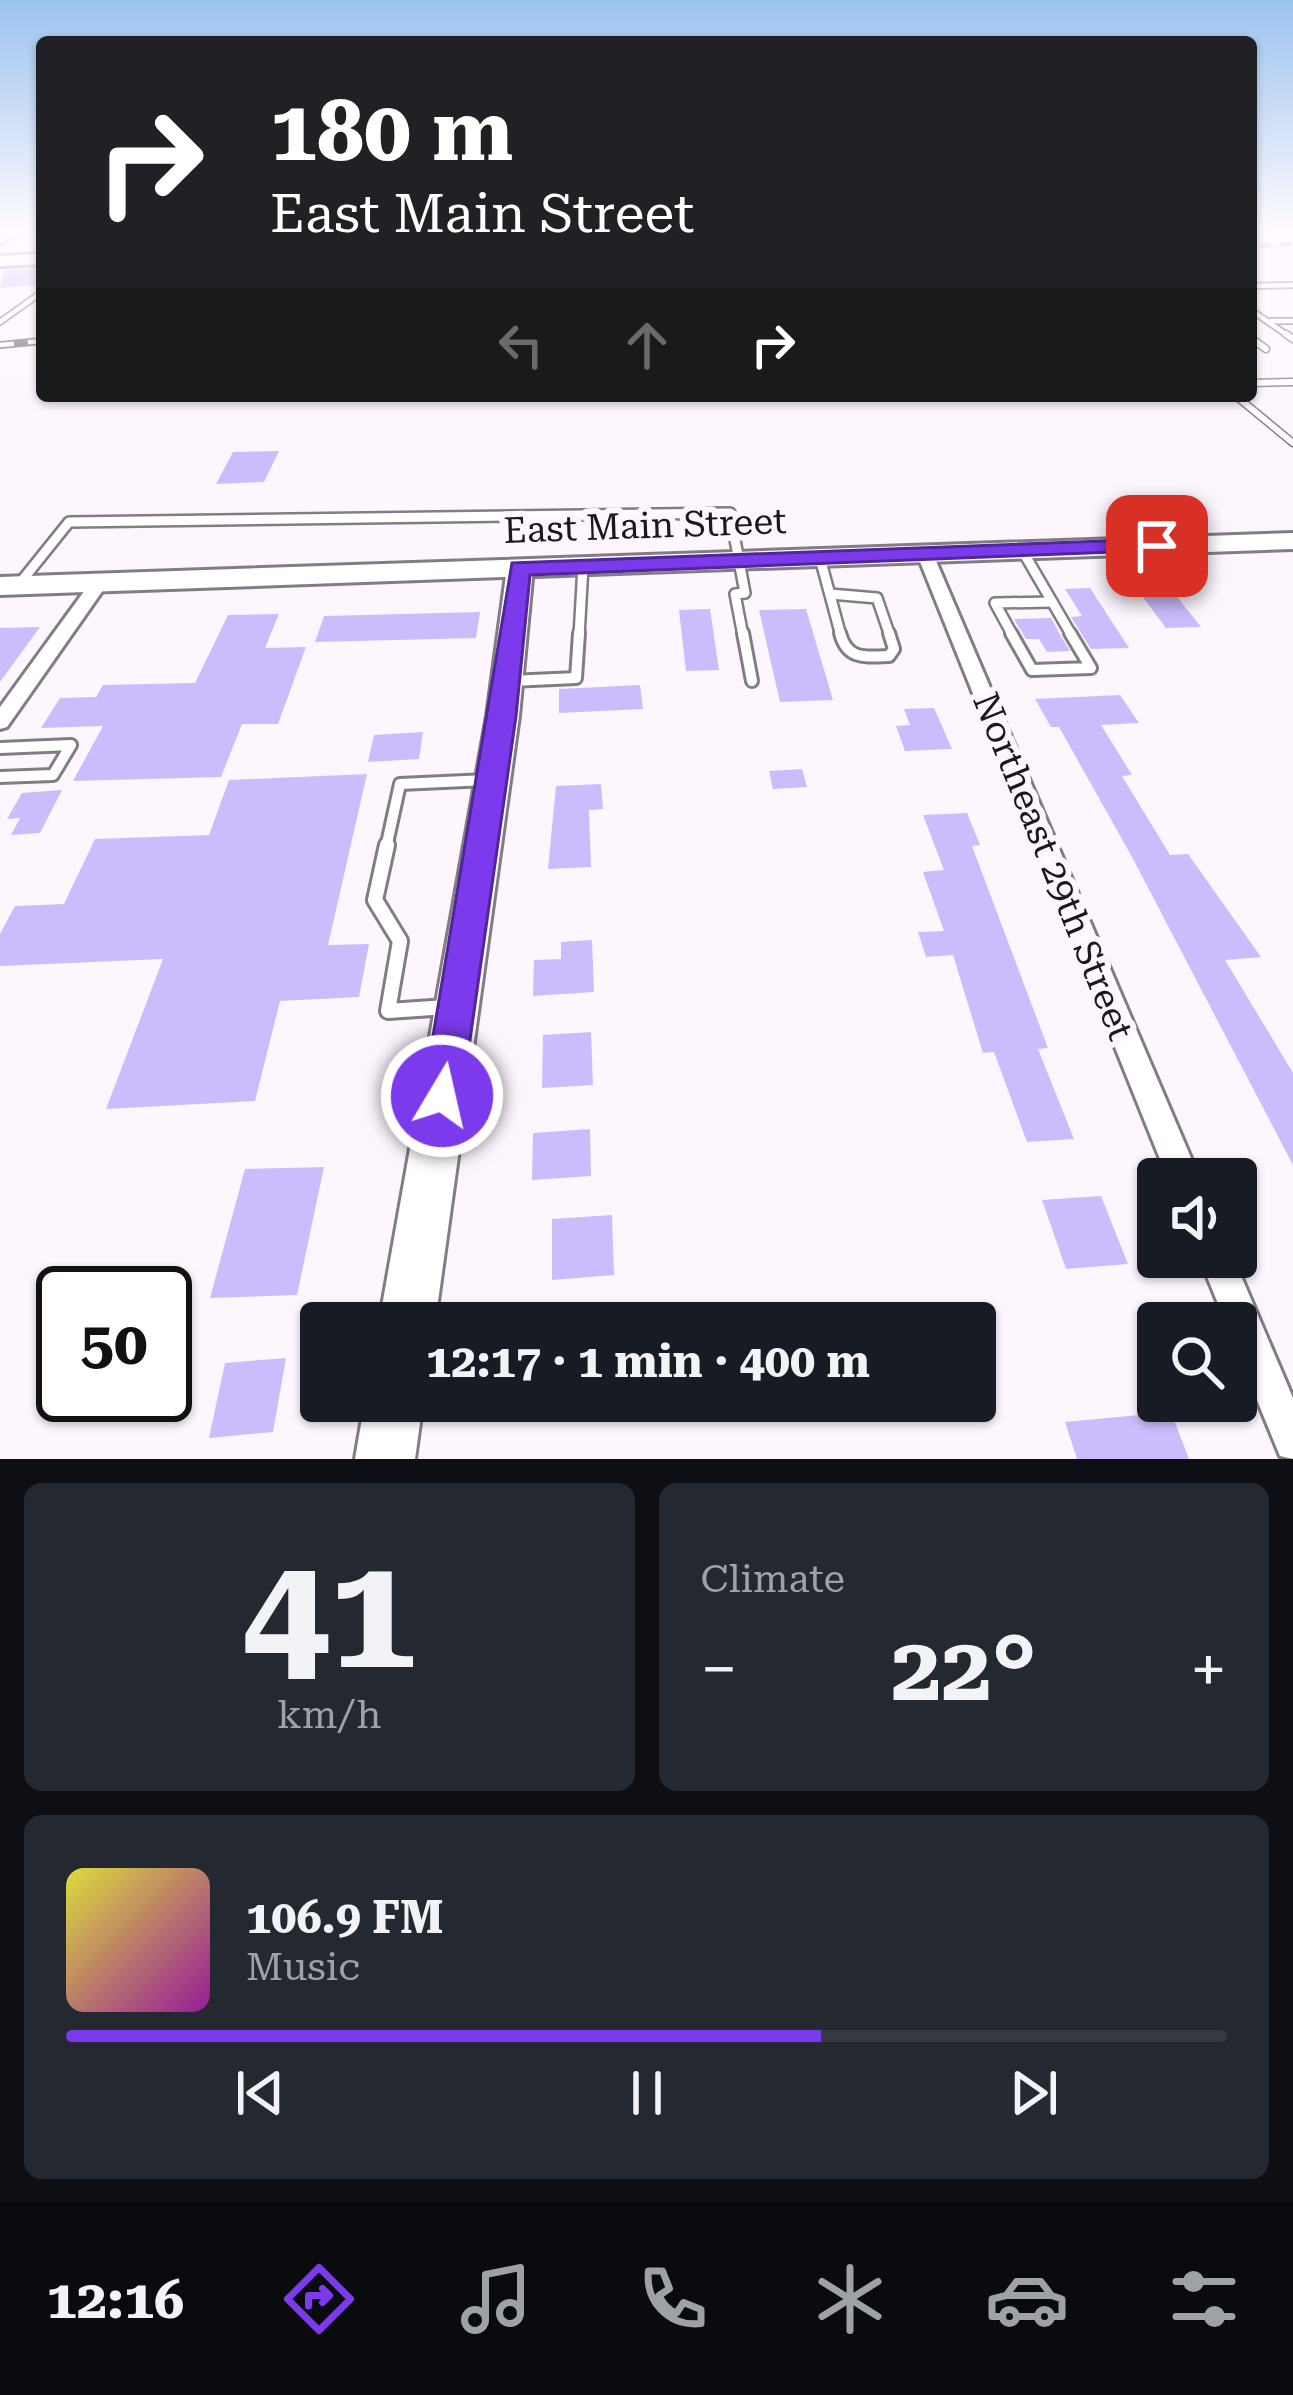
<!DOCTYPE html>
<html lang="en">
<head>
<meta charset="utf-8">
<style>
	:root { --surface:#171b24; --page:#242831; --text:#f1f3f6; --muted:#9ea1a6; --line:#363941; --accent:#7c3aed }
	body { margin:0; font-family:"Roboto Serif",serif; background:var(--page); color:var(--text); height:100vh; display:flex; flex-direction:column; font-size:45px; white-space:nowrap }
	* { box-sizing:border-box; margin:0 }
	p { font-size:39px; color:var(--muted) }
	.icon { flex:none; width:66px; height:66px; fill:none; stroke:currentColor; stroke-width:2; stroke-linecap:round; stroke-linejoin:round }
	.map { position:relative; height:1459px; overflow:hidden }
	.side { display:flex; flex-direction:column; gap:24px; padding:24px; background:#0d0f14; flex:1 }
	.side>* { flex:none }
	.banner { position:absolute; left:36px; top:36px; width:1221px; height:366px; border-radius:12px; box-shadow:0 3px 9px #0004; background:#202124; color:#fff; overflow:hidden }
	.tools { position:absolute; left:1137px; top:1158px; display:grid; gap:24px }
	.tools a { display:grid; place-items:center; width:120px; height:120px; border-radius:12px; background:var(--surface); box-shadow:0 3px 9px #0004; font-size:60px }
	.speed { position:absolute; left:36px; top:1266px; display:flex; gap:24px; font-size:60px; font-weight:700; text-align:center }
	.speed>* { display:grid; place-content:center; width:156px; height:156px; border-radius:50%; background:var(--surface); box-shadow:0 3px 9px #0004; line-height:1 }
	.speed .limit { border:6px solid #111; border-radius:18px; background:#fff; color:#111 }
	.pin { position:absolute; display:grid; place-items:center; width:102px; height:102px; color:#fff; margin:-51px; border-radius:24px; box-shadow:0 6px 18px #0006 }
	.me { position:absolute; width:132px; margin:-66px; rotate:9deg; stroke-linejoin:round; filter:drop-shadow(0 0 9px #0008) }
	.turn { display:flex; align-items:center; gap:42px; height:252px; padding:0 36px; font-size:54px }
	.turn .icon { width:156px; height:156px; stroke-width:2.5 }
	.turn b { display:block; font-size:84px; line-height:102px }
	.lanes { display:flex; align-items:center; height:114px; padding:0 36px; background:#0003; justify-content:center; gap:60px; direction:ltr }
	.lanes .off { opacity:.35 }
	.big { font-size:90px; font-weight:700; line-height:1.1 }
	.side .widget { flex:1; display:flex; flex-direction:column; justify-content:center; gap:18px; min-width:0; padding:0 42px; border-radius:18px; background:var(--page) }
	.side .dial { align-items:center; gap:0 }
	.dial b { font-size:156px; line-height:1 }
	.song { display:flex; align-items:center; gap:36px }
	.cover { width:144px; height:144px; border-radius:18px; background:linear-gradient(135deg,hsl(60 70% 55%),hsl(300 70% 35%)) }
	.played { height:12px; border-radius:6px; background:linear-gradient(90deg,var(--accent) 65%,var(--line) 65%) }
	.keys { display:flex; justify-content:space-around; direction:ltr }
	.heat { display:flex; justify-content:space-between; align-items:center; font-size:66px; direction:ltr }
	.side .tiles { flex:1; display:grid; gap:24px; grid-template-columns:1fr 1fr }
	.widget:last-child { grid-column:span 2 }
	.trip { position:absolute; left:300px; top:1302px; width:696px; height:120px; border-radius:12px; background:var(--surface); box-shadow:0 3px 9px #0004; font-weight:700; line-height:120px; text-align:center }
	.tab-bar { display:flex; height:192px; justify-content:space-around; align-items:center; background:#090b0e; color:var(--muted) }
	.tab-bar .icon { width:84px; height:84px }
	.tab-bar .active { color:var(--accent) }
	.tab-bar b { font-size:54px; color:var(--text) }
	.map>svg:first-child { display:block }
</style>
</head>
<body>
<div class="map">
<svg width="1293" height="1459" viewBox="0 0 1293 1459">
	<rect width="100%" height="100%" fill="#fef6ff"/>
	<g fill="#cdbcfd">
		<polygon points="42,268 42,285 0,288 4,270"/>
		<polygon points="279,451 264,482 216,484 233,452"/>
		<polygon points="1090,588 1129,648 1091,649 1071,617 1082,616 1065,589"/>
		<polygon points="1170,588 1201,627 1166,628 1137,589"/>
		<polygon points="710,609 719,670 686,671 679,610"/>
		<polygon points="806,609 833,700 780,702 759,610"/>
		<polygon points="480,612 476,638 315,642 324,616"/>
		<polygon points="279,614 265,648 306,647 278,724 242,724 221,777 73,781 103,726 41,728 60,698 96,697 103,685 195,683 228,615"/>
		<polygon points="1051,618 1062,638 1070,651 1047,652 1039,639 1026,639 1014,619"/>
		<polygon points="40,627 0,682 0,628"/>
		<polygon points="640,685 643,709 559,713 559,689"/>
		<polygon points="1120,695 1139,723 1101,725 1132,775 1122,776 1170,855 1188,854 1261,957 1225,960 1293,1073 1293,1165 1132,857 1059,727 1051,727 1035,699"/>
		<polygon points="934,708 952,749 905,751 896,726 910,725 904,709"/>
		<polygon points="423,732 419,759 368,762 374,735"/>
		<polygon points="802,769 807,787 773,789 769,771"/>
		<polygon points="367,774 328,945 369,944 359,997 280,1001 255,1101 106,1109 163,959 0,966 0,934 15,906 64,904 95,839 209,835 229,780"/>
		<polygon points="601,784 603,809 589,810 591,867 548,869 556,786"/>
		<polygon points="62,790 40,833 11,835 20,818 7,819 22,793"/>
		<polygon points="967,813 980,845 972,846 1048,1048 1038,1049 1074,1139 1027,1142 994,1052 983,1053 953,955 926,957 918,932 944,931 923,872 944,870 923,815"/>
		<polygon points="592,940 594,992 533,996 534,960 561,959 561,942"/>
		<polygon points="591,1032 593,1085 542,1088 543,1035"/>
		<polygon points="590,1129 591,1176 532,1180 533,1133"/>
		<polygon points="324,1167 297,1295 210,1298 245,1169"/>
		<polygon points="1101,1196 1128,1264 1066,1269 1042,1200"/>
		<polygon points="612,1215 614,1275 552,1280 552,1219"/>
		<polygon points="286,1358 273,1432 209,1438 225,1363"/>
		<polygon points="1171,1412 1189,1459 1077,1459 1065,1422"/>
	</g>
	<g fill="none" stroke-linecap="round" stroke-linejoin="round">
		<g stroke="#847c85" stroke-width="8">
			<g id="service-far4">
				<polyline points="1251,286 1293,285"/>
				<polyline points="1251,310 1290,337"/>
				<polyline points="1271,321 1293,321"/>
				<polyline points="0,322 42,292"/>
			</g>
		</g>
		<g stroke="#847c85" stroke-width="9">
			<g id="service-far3">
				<polyline points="1286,334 1293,339"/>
				<polyline points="1251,338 1266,349"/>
				<polyline points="1251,383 1293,382"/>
				<polyline points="1236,396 1293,443"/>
			</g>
		</g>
		<g stroke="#847c85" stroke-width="14">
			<g id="service-far2">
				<polyline points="1022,550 1072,636"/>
				<polyline points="820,558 841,636"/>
				<polyline points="20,583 69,522 730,513 745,593 735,594 743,636"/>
				<polyline points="830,594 877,598 890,636"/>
				<polyline points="579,636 583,566"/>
				<polyline points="1013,636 995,603 1052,602"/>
			</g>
		</g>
		<g stroke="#847c85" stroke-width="16">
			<g id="service-far1">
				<polyline points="743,633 752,681"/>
				<path d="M 840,633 C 847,660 864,657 889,656 L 894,649 L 889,633"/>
				<polyline points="1011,633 1032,670 1091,668 1070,633"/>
				<polyline points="510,681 576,678 579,633"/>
				<polyline points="0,748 71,745 53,775 0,777"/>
				<polyline points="386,848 400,784 487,780"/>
			</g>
		</g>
		<g stroke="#847c85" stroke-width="20">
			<polyline id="service" points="387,845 375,900 400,941 388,1011 447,1007"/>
		</g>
		<g stroke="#847c85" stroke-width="6">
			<g id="minor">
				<polygon points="8,232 19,232 0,244 0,237"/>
				<polygon points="925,549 933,554 1200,1179 1168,1179 917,554"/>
				<polygon points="99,578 108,583 7,727 0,729 0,707 93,579"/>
				<polygon points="1199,1257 1233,1257 1293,1398 1293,1459 1280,1456 1236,1349 1236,1323 1226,1323"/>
			</g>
		</g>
		<g stroke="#847c85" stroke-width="6">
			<g id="secondary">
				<polygon points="42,254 42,264 0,266 0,256"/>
				<polygon points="520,560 533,568 519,716 435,1323 379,1323 487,716 507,568"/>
				<polygon points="365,1401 423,1401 415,1459 355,1459"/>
			</g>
		</g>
		<g stroke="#847c85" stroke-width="6">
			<polygon id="primary" points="1293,533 1293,549 0,595 0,577"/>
		</g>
		<use href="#service-far4" stroke="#fff" stroke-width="4.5"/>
		<use href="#service-far3" stroke="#fff" stroke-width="6"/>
		<use href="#service-far2" stroke="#fff" stroke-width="9"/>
		<use href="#service-far1" stroke="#fff" stroke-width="10"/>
		<use href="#service" stroke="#fff" stroke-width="14"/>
		<use href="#minor" fill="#fff" fill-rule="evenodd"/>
		<use href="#secondary" fill="#fff" fill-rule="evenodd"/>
		<use href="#primary" fill="#fff" fill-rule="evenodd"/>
		<g stroke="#6d686e" stroke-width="4.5">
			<polyline id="rail-far1" points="1251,246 1293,244"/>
		</g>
		<g stroke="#6d686e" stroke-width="8">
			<polyline id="rail" points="0,345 42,341"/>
		</g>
		<use href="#rail-far1" stroke="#fef6ff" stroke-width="3" stroke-dasharray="10" stroke-linecap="butt"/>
		<use href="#rail" stroke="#fef6ff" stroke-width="4.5" stroke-dasharray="14" stroke-linecap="butt"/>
	</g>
	<linearGradient id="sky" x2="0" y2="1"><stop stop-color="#9cc2ee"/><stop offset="0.53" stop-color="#fffbff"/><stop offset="1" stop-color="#fffbff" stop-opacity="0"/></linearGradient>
	<rect width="1293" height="436" fill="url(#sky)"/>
	<polygon fill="#7c3aed" stroke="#51269a" stroke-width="3" points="1157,539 1168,546 1165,550 530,575 516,716 462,1096 456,1110 442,1116 429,1110 423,1096 512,563"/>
	<g text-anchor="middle" stroke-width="12" stroke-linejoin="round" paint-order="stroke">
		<g font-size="36" fill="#1b171b" stroke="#fef6ff">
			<text transform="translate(645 525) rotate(-2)" y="13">East Main Street</text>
			<text transform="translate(1054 866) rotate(68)" y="13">Northeast 29th Street</text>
		</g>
	</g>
</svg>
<div class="tools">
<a><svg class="icon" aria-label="sound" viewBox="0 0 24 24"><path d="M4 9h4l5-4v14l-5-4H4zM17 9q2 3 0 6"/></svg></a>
<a><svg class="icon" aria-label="search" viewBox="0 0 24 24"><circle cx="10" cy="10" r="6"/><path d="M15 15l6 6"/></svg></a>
</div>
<div class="speed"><div class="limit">50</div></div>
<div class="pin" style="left:1157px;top:546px;background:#d93025"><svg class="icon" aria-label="arrive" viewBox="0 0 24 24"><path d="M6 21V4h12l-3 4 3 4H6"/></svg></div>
<svg class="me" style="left:442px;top:1096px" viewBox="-20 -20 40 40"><circle r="17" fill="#7c3aed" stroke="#fff" stroke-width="3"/><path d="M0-11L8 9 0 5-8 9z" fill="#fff"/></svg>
<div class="trip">12:17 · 1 min · 400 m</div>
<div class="banner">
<div class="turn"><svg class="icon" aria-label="right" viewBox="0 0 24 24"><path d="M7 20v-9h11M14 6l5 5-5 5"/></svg><div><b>180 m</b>East Main Street</div></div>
<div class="lanes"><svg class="icon off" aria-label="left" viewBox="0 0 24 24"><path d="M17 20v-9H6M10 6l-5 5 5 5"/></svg><svg class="icon off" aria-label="ahead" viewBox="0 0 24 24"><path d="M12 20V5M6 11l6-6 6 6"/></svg><svg class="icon" aria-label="right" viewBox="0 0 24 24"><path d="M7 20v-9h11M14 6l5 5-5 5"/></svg></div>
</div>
</div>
<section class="side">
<div class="tiles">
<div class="widget dial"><b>41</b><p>km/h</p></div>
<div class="widget"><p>Climate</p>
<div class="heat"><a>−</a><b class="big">22°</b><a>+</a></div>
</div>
<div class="widget">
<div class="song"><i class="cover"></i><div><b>106.9 FM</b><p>Music</p></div></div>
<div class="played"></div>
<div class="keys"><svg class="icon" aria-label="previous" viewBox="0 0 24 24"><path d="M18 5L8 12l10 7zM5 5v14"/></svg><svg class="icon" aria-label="pause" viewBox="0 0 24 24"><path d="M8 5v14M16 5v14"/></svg><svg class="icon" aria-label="next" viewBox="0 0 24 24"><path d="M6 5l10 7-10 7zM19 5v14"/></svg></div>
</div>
</div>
</section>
<nav class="tab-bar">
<b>12:16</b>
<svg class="icon active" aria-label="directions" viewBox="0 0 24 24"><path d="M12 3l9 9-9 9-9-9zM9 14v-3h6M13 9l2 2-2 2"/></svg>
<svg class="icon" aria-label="music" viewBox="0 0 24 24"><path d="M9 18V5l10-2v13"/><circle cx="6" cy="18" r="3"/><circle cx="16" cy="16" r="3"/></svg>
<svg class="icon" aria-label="phone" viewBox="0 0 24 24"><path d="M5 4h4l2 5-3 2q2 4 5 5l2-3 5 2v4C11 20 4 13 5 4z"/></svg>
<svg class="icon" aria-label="climate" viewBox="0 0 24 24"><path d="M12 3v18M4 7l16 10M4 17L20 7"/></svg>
<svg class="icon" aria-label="car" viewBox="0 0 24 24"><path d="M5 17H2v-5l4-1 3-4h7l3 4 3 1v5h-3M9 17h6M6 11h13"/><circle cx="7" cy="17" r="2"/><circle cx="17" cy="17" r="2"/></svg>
<svg class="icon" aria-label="filters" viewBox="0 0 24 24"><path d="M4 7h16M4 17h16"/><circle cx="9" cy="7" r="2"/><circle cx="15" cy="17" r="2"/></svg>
</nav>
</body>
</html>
